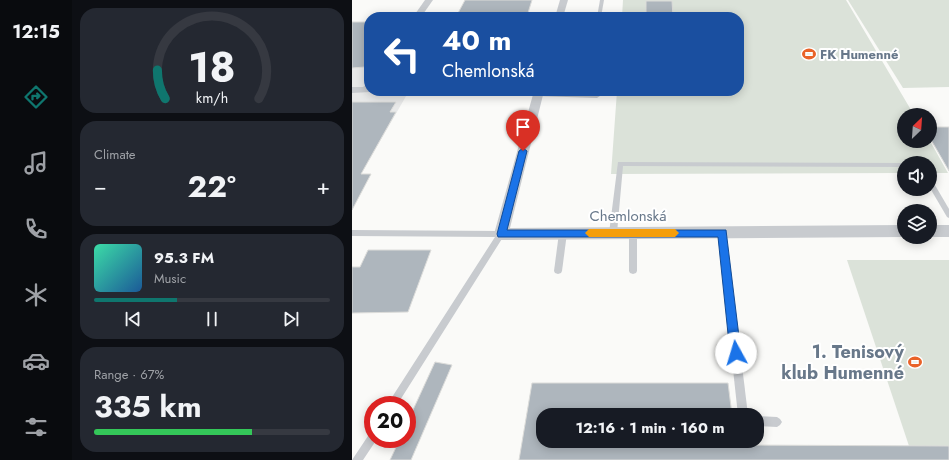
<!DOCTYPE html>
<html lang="en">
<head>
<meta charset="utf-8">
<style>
	:root { --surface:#171b24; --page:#242831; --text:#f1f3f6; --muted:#9ea1a6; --line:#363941; --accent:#0f766e }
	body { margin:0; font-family:Jost,sans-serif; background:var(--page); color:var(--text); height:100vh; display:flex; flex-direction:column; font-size:15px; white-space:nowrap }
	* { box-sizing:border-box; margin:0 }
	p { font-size:13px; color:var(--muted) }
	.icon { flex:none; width:22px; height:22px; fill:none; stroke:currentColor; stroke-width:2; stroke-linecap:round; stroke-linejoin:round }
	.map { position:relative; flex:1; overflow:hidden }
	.sheet { display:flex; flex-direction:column; gap:8px; padding:8px; background:#0d0f14; width:280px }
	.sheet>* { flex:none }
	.hud { position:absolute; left:12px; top:12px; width:380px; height:84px; border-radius:16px; box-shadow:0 2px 10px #0003; background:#1a4fa0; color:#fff; overflow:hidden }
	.needle { width:26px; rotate:25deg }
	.fabs { position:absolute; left:545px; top:108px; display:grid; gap:8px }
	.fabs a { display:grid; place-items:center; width:40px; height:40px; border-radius:50%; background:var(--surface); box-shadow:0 2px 10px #0003; font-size:20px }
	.speed { position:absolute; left:12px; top:396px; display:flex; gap:8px; font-size:20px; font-weight:700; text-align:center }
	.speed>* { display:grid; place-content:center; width:52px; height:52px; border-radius:50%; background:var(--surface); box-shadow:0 2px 10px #0003; line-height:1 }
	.speed .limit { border:6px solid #d22; background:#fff; color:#111 }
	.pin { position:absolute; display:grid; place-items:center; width:34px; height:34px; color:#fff; margin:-41px -17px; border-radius:50% 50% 50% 0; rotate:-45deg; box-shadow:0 0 4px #0007 }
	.pin .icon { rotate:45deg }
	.me { position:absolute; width:44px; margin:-22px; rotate:354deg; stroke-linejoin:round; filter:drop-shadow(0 0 3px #0008) }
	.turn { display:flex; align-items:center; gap:14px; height:84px; padding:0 12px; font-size:18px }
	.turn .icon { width:52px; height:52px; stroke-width:2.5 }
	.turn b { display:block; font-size:28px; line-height:34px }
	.big { font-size:30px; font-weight:700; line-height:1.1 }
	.sheet .tile { flex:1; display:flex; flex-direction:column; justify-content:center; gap:6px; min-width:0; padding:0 14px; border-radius:16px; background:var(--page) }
	.sheet .dial { align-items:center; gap:0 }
	.dial svg { height:104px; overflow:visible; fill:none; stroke:var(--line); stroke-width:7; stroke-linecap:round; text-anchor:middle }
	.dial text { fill:var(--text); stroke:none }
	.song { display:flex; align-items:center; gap:12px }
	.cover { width:48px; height:48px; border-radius:6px; background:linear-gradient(135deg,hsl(160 70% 55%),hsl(210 70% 35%)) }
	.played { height:4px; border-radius:2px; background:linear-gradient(90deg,var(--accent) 35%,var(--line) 35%) }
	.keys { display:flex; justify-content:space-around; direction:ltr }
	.heat { display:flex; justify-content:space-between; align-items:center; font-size:22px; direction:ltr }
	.charge { height:6px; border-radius:3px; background:linear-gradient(90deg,#34c759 67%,var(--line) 0) }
	.trip { position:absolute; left:184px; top:408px; width:228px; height:40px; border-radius:16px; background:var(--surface); box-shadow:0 2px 10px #0003; font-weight:700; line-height:40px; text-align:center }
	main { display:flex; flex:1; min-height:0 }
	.dock { display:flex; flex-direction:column; width:72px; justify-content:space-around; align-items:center; background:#090b0e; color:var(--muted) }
	.dock .icon { width:28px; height:28px }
	.dock .active { color:var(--accent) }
	.dock b { font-size:18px; color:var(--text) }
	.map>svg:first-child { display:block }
</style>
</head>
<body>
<main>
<nav class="dock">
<b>12:15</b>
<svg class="icon active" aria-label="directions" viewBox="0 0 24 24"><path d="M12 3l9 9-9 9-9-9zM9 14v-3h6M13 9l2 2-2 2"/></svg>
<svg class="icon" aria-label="music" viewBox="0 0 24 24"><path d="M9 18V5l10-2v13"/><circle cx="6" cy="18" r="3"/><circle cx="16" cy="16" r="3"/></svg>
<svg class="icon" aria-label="phone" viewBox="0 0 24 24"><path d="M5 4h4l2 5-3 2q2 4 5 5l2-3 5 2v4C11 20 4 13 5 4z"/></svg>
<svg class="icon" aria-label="climate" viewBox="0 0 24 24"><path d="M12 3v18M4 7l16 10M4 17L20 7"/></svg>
<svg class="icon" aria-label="car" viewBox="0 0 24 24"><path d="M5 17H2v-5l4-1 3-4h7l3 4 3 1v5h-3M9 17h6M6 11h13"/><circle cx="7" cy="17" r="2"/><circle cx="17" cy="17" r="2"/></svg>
<svg class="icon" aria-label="filters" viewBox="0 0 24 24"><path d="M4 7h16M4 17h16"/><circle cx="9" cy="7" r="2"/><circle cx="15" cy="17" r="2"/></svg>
</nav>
<section class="sheet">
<div class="tile dial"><svg viewBox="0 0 100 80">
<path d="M14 69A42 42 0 1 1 86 69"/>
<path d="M14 69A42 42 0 0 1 8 47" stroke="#0f766e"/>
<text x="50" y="56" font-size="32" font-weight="700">18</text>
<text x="50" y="72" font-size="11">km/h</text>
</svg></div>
<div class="tile"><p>Climate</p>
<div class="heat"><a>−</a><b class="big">22°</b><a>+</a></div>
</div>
<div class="tile">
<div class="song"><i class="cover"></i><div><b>95.3 FM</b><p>Music</p></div></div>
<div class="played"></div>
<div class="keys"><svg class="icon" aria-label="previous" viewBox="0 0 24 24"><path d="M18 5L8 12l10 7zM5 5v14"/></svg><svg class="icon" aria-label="pause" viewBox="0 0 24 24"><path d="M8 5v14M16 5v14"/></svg><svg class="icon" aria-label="next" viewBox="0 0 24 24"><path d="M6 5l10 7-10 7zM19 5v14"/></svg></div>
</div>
<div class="tile"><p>Range · 67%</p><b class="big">335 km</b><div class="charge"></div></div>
</section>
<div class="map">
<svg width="597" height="460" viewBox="0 0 597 460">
	<rect width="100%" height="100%" fill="#fafaf8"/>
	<polygon fill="#e8e9e9" points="0,22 17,22 17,61 13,67 17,68 17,91 57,91 9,174 19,174 0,210"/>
	<g fill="#dbe2d9">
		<polygon points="271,0 494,0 562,115 552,115 552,141 578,141 596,173 578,173 578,163 552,163 552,173 259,174 265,91 387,91 387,17 270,17"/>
		<polygon points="496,0 597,0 597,87 551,88"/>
		<polygon points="495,260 597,260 597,460 167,460 180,383 376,383 380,415 191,415 191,441 383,441 383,445 557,446"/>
	</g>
	<g fill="#aeb6bd" stroke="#dcdcda">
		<polygon points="113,0 180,0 175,16 104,17"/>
		<polygon points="294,1 320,1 321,17 294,17"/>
		<polygon points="0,22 17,22 17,61 13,67 0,68"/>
		<polygon points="0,102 44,102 38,112 44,112 9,174 19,174 0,210"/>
		<polygon points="578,127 597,127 597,171 578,138"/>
		<polygon points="16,250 79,250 56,312 0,313 0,267 8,267"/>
		<polygon points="83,362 100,365 59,460 38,460 48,439 55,439 55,423"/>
		<polygon points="180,383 376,383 380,415 191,415 191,441 383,441 383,445 597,446 597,460 167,460"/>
	</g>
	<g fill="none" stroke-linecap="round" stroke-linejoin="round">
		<g fill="#c8cbcf" fill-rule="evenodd">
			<polygon points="248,0 252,0 249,17 245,17"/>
			<polygon points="186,93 245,94 248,96 245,98 184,96 183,95"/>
			<polygon points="266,162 268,162 553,163 552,163 552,167 271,166 265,233 263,235 261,236 259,235 257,233"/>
			<polygon points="578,179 580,180 597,209 597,218 595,217 578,188"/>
			<polygon points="0,230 149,231 151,232 153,234 45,405 35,405 143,237 0,236"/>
			<polygon points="211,230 213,231 215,233 210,271 209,273 206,274 203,273 202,271 207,233 209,231"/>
			<polygon points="281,230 283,231 285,233 285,271 284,273 281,274 278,273 277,271 277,233 279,231"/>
			<polygon points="370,230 372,231 374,233 396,415 386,415 366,233 368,231"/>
			<polygon points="405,416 425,417 428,419 430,422 428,425 425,427 405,426"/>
			<polygon points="21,431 21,439 25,439 11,460 0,460 18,433"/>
		</g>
		<g fill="#c8cbcf" fill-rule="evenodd">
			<polygon points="73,0 81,0 69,17 61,17"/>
			<polygon points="208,0 216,0 211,17 203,17"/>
			<polygon points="17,83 18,92 0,93 0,87 11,87"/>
			<polygon points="182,91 192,91 158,228 552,225 552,237 149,240 144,238 142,234"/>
			<rect x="578" y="225" width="19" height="12"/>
		</g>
	</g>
	<polygon fill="#1a73e8" stroke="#114b97" points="171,148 175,151 155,230 374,230 389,353 388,357 384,358 380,357 378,353 366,237 146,237 145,234 167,151"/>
	<polygon fill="#f59e0b" points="237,229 323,229 327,233 323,237 237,237 233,233"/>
	<defs>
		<g id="stadium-bare" transform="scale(1.08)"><path d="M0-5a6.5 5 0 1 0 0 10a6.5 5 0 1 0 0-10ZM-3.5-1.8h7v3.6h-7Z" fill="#e96329" stroke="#fff" stroke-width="2.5" paint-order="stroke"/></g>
	</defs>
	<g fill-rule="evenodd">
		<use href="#stadium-bare" x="457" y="54"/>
		<use href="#stadium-bare" x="563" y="362"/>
	</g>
	<g text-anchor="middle" stroke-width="4" stroke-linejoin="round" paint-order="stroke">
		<g font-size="13" font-weight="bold" fill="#68788a" stroke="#fff" text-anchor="start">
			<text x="468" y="59">FK Humenné</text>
		</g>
		<g font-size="15" fill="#68788a" stroke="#fff">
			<text x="276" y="221">Chemlonská</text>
		</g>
		<g font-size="18" font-weight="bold" fill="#68788a" stroke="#fff" text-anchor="end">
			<text x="552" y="358">1. Tenisový<tspan x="552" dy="21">klub Humenné</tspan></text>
		</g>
	</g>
</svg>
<div class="fabs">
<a><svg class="needle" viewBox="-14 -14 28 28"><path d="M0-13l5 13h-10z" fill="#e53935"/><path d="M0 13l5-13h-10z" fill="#9ea1a6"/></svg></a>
<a><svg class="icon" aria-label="sound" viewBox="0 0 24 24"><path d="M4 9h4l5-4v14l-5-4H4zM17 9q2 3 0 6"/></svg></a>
<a><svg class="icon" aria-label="layers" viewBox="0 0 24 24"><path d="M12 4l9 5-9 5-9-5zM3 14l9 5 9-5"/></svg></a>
</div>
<div class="speed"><div class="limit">20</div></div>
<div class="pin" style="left:171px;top:151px;background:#d93025"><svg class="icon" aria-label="arrive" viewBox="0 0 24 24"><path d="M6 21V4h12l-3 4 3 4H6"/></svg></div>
<svg class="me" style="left:384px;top:353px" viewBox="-20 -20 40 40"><circle r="19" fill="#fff"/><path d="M0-13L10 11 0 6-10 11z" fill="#1a73e8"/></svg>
<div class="trip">12:16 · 1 min · 160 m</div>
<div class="hud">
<div class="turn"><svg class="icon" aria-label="left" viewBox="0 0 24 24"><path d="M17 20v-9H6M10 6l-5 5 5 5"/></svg><div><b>40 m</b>Chemlonská</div></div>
</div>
</div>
</main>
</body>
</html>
